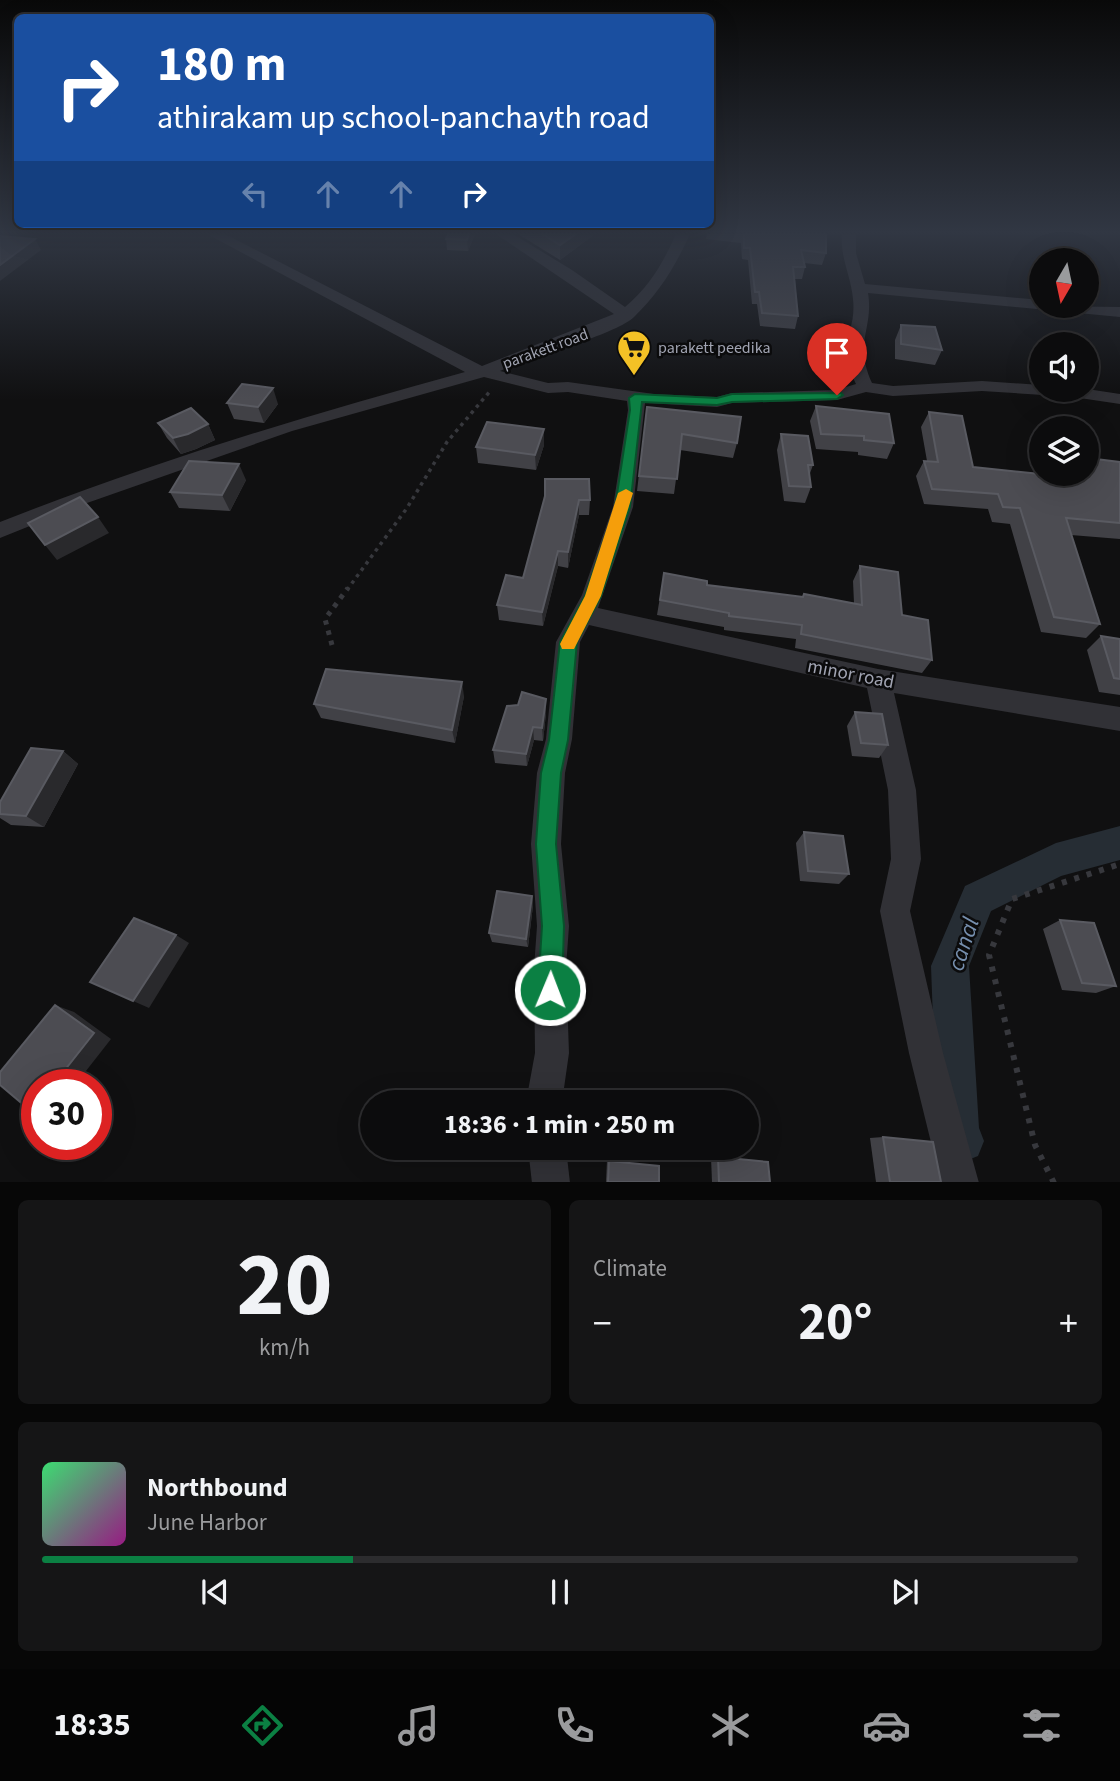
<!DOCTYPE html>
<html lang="en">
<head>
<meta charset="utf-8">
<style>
	:root { --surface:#0c0c0d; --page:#151516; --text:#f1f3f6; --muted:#9a9b9d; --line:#2c2c2e; --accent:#0b8043 }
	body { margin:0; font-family:"Source Sans 3",sans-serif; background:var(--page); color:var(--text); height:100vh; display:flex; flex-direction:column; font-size:26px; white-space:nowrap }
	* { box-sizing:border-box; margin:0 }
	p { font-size:23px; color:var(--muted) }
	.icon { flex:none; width:38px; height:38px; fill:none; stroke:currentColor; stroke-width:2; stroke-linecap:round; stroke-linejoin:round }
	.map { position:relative; height:1182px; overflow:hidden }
	.side { display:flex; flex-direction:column; gap:18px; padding:18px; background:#070707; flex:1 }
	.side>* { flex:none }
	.hud { position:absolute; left:14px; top:14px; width:700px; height:214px; border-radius:10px; box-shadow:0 7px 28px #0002,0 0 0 2px var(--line); background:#1a4fa0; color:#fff; overflow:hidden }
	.needle { width:46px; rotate:189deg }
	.fabs { position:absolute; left:1029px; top:248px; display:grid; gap:14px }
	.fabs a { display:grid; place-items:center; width:70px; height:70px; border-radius:50%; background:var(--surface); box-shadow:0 7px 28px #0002,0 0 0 2px var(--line); font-size:35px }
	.speed { position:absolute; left:21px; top:1069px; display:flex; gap:14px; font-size:35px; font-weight:700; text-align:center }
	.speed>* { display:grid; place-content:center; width:91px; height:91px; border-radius:50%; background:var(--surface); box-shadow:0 7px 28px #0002,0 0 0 2px var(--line); line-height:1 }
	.speed .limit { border:10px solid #d22; background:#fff; color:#111 }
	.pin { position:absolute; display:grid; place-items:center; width:60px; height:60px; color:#fff; margin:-72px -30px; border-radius:50% 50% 50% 0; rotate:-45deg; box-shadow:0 0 7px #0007 }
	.pin .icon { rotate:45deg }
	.me { position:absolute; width:77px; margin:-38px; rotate:1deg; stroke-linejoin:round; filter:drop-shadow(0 0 5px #0008) }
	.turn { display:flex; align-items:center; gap:24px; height:147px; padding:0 28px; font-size:32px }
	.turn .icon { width:91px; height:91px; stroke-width:2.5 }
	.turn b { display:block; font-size:49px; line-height:60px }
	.lanes { display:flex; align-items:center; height:66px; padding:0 28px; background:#0003; justify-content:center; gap:35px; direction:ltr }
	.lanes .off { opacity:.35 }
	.big { font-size:52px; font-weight:700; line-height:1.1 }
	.side .tile { flex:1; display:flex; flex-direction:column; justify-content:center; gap:10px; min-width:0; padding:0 24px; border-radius:10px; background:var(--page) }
	.side .dial { align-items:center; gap:0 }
	.dial b { font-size:91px; line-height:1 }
	.song { display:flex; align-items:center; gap:21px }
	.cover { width:84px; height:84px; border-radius:10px; background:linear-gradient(135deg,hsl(140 70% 55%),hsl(310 70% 35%)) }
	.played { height:7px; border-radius:4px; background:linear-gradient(90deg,var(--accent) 30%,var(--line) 30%) }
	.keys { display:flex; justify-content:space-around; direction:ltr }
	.heat { display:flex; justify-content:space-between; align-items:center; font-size:38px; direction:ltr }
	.side .tiles { flex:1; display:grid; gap:18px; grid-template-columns:1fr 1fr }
	.tile:last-child { grid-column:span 2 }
	.trip { position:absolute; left:360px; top:1090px; width:399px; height:70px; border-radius:35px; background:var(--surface); box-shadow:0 7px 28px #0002,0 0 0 2px var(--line); font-weight:700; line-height:70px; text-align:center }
	.tabs { display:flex; height:112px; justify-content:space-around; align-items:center; background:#050505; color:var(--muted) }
	.tabs .icon { width:49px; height:49px }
	.tabs .selected { color:var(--accent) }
	.tabs b { font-size:32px; color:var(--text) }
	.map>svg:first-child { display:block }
</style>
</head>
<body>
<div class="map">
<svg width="1120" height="1183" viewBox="0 0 1120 1183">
	<rect width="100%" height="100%" fill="#101011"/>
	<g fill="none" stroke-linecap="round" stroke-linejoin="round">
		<polygon fill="#262d34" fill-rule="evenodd" points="1120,826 1120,860 1061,876 991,911 969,966 979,1128 984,1141 978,1156 963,1162 948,1156 937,1128 931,966 965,886 1056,843"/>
		<polyline stroke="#37383d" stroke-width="3.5" stroke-dasharray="3.5 4.5" stroke-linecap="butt" points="347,590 407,508 447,442 491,390"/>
		<polyline stroke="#37383d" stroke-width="5" stroke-dasharray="4.5 6" stroke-linecap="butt" points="332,645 325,619 348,588"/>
		<polyline stroke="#37383d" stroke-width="6" stroke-dasharray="5 8" stroke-linecap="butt" points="1054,1183 1035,1145 989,955 1012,899 1120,864"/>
		<g fill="#313136" fill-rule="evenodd">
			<path d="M 207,234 L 225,234 L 482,366 L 614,314 L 496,234 L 513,234 L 572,270 L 625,307 C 650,286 663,263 676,234 L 690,234 C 675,267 659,293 634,317 C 617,334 529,358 500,371 L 548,383 L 568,382 L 654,394 L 717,397 L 732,393 L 836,390 L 856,384 C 834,341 857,335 853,299 C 851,276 840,258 842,234 L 856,234 L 856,253 L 865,284 L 1041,300 L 1041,306 L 1120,307 L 1120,317 L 868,293 C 874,329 853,342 872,383 L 893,386 L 982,381 L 1041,385 L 1041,390 L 1087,389 L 1120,394 L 1120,404 L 1073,397 L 982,391 L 893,396 L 866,392 L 837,400 L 732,403 L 717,407 L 645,403 L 633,507 L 598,608 L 878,669 L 1120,707 L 1120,731 L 894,693 L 916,790 L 921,859 L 910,911 L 943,1053 L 979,1183 L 941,1183 L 909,1053 L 880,911 L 891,859 L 888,790 L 867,688 L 589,625 L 580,642 L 572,739 L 565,773 L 561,844 L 569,926 L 566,968 L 569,1053 L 562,1102 L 526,1102 L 535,1053 L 534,968 L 537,926 L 531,844 L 537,773 L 546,739 L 556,642 L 582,595 L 613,507 L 628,410 L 627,401 L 568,392 L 548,393 L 484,377 L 292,431 L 87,503 L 0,538 L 0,522 C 152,462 307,415 465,372 Z"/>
			<polygon points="528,1148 566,1148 570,1183 532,1183"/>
		</g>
	</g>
	<g fill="#414146">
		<polygon points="475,234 468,251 447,250 446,239"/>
		<polygon points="518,234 595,234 560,260"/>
		<polygon points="707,234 826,234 826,253 822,265 804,263 805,267 802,279 795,279 798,316 795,329 760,326 757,304 752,304 748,260 742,259 741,243 706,239"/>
		<polygon points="901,325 942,350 935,365 895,359 895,340"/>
		<polygon points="227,403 278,404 264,423 234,419"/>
		<polygon points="816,406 894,443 887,459 858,455 858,452 816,449 810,421"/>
		<polygon points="647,407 737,443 733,458 680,450 674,494 637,491"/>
		<polygon points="929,412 973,467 1043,474 1087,474 1120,462 1120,539 1071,535 1100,624 1086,638 1041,632 1010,524 992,522 988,509 924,504 916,476 924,461 927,461 921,427"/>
		<polygon points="158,423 208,424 215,440 196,449 181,454 167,438"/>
		<polygon points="781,434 813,465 809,476 811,487 805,503 784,501 777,450"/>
		<polygon points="544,445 536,470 478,463 476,447"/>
		<polygon points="246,480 230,511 179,508 170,492"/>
		<polygon points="545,496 590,500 589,515 579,515 568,568 558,566 543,626 499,620 497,605 523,578"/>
		<polygon points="860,566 902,615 932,660 922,673 795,648 796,639 724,630 724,627 657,615 664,573 707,585 802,597 804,594 854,603 853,581"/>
		<polygon points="1101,636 1120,639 1120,695 1099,692 1087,650"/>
		<polygon points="464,696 455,743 321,718 314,704"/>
		<polygon points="546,699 546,713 543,741 534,740 527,766 495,763 493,750 518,705"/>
		<polygon points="855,712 888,745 879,758 852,756 847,726"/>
		<polygon points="63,751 78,764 44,827 11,825 0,818 0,802"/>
		<polygon points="804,832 849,874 839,884 800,881 796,843"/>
		<polygon points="532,896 533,905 528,947 492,942 489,933"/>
		<polygon points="1060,920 1116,986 1096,993 1062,990 1043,929"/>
		<polygon points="883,1137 941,1182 876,1182 870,1138"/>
		<polygon points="711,1157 718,1157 770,1182 712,1182"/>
		<polygon points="607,1161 609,1161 659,1182 606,1182"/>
	</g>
	<g fill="#29292c">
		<polygon points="469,234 475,234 468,251 467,240"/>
		<polygon points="576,234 595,234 560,260 560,245"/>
		<polygon points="35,239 41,250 0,281 0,265"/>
		<polygon points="273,388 278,404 264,423 258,407"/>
		<polygon points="208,424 215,440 196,449 181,454 173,438"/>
		<polygon points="544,429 544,445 536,470 535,455"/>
		<polygon points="239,464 246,480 230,511 222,495"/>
		<polygon points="579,500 579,515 568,568 568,552"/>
		<polygon points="98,517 109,533 57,560 45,545"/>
		<polygon points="558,551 558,566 543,626 542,612"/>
		<polygon points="462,682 464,696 455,743 452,730"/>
		<polygon points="546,699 546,713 543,741 542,728"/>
		<polygon points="533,727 534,740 527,766 526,754"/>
		<polygon points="63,751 78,764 44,827 26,816"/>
		<polygon points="532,896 533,905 528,947 526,939"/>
		<polygon points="176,935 189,943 149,1008 133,1001"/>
		<polygon points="55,1005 74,1012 111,1039 75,1085 53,1085"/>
	</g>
	<g fill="#4c4c52" stroke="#595a61" stroke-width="2">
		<polygon points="448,234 469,234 467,240 446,239"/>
		<polygon points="542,234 576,234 560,245"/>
		<polygon points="744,234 826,234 826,253 801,250 805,267 793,267 798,316 762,313 759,292 755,292 750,248 744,248"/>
		<polygon points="0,236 35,239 0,265"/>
		<polygon points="901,325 935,327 942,350 901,344"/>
		<polygon points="242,384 273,388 258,407 227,403"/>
		<polygon points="816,406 889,414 894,443 864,440 864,436 821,434"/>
		<polygon points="647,407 741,417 737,443 682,434 677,479 639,476"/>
		<polygon points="191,408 208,424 188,434 173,438 158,423"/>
		<polygon points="929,412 962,416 973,467 1060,476 1059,474 1087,474 1087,458 1120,462 1120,523 1066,518 1100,624 1054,617 1020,508 1003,507 998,494 932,489 924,461 938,462"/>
		<polygon points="487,422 544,429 535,455 476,447"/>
		<polygon points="781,434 808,436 813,465 808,465 811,487 789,486"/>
		<polygon points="189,461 239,464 222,495 170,492"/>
		<polygon points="545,479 589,479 590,500 579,500 568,552 558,551 542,612 497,605 506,575 523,578 545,496"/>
		<polygon points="80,497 98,517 45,545 28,523"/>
		<polygon points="860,566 898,572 902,615 928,620 932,660 801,634 802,625 729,616 729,613 660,600 664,573 707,581 707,585 803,597 804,594 862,605"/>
		<polygon points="1101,636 1120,639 1120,679 1114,678"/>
		<polygon points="326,669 462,682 452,730 314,704"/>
		<polygon points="522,692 546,699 542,728 533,727 526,754 493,750 507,706 518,705"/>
		<polygon points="855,712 882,714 888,745 861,743"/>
		<polygon points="31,748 63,751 26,816 0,814 0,802"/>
		<polygon points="804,832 843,836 849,874 808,871"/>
		<polygon points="497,891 532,896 526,939 489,933"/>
		<polygon points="134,918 176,935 133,1001 90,982"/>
		<polygon points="1060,920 1094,923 1116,986 1082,983"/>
		<polygon points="55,1005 94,1033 53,1085 37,1085 37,1105 32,1112 0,1085 0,1072"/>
		<polygon points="883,1137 933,1142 941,1182 890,1182"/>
		<polygon points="718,1157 768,1162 770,1182 719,1182"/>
		<polygon points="609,1161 659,1166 659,1182 608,1182"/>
	</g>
	<linearGradient id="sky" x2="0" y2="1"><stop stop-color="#090909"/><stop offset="0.58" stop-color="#313743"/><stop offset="1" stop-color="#313743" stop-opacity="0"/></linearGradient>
	<rect width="1120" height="400" fill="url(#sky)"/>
	<polygon fill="#0b8043" stroke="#07532c" stroke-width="2" points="841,393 843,395 837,399 732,402 717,405 642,402 630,507 601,596 577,642 568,740 561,773 556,844 564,926 562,990 558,998 550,1001 542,998 538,990 542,926 536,844 541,773 549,740 560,642 585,596 615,507 630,410 629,398 635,394 717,398 732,394"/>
	<polygon fill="#f59e0b" points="626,489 633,493 601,596 574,649 562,649 560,644 585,596 618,493"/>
	<defs>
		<g id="supermarket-pin" transform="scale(1.75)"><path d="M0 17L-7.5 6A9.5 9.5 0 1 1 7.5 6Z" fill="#f3c126" stroke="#0b0b0c"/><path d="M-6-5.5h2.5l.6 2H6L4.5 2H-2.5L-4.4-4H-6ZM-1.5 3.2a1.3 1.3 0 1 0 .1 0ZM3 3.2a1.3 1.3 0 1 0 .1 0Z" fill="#111"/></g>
	</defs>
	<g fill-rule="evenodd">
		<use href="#supermarket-pin" x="634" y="347"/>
	</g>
	<g text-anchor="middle" stroke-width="5" stroke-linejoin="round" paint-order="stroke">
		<g font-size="16" fill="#a1a4b2" stroke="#0b0b0c" text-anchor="start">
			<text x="658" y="353">parakett peedika</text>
		</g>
		<g font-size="16" fill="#a1a4b2" stroke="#0b0b0c">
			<text transform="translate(545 348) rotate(-20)" y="6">parakett road</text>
		</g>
		<g font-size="19" fill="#a1a4b2" stroke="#0b0b0c">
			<text transform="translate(851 673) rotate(11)" y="7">minor road</text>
		</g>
		<g font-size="24" font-style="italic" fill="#768fae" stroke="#0b0b0c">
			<text transform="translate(963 944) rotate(-72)" y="8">canal</text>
		</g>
	</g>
</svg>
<div class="fabs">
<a><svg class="needle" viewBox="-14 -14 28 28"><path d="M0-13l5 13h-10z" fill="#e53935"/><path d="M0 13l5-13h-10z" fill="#9a9b9d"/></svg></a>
<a><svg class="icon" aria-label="sound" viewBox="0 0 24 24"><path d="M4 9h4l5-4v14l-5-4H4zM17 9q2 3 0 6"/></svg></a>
<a><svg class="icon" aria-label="layers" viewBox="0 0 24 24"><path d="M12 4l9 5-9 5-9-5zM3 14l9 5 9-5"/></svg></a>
</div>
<div class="speed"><div class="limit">30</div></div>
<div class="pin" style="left:837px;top:395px;background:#d93025"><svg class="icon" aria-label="arrive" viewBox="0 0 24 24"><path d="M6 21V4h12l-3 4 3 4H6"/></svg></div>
<svg class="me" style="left:550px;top:990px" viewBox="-20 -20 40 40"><circle r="17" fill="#0b8043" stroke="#fff" stroke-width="3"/><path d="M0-11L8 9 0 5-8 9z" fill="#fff"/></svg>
<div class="trip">18:36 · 1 min · 250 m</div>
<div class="hud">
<div class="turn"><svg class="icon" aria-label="right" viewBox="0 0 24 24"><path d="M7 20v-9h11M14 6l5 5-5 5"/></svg><div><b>180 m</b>athirakam up school-panchayth road</div></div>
<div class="lanes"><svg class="icon off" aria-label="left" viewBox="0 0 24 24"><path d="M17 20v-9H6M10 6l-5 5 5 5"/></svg><svg class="icon off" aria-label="ahead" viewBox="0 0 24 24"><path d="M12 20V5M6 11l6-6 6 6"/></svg><svg class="icon off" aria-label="ahead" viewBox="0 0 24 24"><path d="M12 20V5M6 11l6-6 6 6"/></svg><svg class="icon" aria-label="right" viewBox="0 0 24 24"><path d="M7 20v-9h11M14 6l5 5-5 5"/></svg></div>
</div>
</div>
<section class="side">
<div class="tiles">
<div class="tile dial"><b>20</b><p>km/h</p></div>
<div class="tile"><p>Climate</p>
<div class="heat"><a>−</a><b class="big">20°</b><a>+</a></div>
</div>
<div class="tile">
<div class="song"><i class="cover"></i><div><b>Northbound</b><p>June Harbor</p></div></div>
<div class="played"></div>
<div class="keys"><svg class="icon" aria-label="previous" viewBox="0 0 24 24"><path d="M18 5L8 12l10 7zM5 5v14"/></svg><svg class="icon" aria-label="pause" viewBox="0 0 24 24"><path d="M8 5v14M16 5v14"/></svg><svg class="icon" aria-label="next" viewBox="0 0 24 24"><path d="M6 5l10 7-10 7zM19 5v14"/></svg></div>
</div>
</div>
</section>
<nav class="tabs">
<b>18:35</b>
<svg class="icon selected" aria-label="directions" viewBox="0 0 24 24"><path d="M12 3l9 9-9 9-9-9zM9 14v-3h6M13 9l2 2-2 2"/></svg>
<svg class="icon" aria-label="music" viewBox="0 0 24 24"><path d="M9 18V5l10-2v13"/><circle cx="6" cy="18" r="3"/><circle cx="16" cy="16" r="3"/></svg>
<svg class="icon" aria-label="phone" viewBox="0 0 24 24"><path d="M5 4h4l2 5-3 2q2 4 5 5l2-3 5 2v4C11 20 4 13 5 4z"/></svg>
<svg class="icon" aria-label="climate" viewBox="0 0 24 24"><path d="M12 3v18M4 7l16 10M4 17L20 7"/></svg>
<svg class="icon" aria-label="car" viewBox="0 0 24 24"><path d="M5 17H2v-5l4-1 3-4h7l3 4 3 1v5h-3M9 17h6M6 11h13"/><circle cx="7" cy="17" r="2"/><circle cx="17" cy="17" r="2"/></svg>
<svg class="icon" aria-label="filters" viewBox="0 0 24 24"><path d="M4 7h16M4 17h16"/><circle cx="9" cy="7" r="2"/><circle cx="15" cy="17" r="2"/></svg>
</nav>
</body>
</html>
